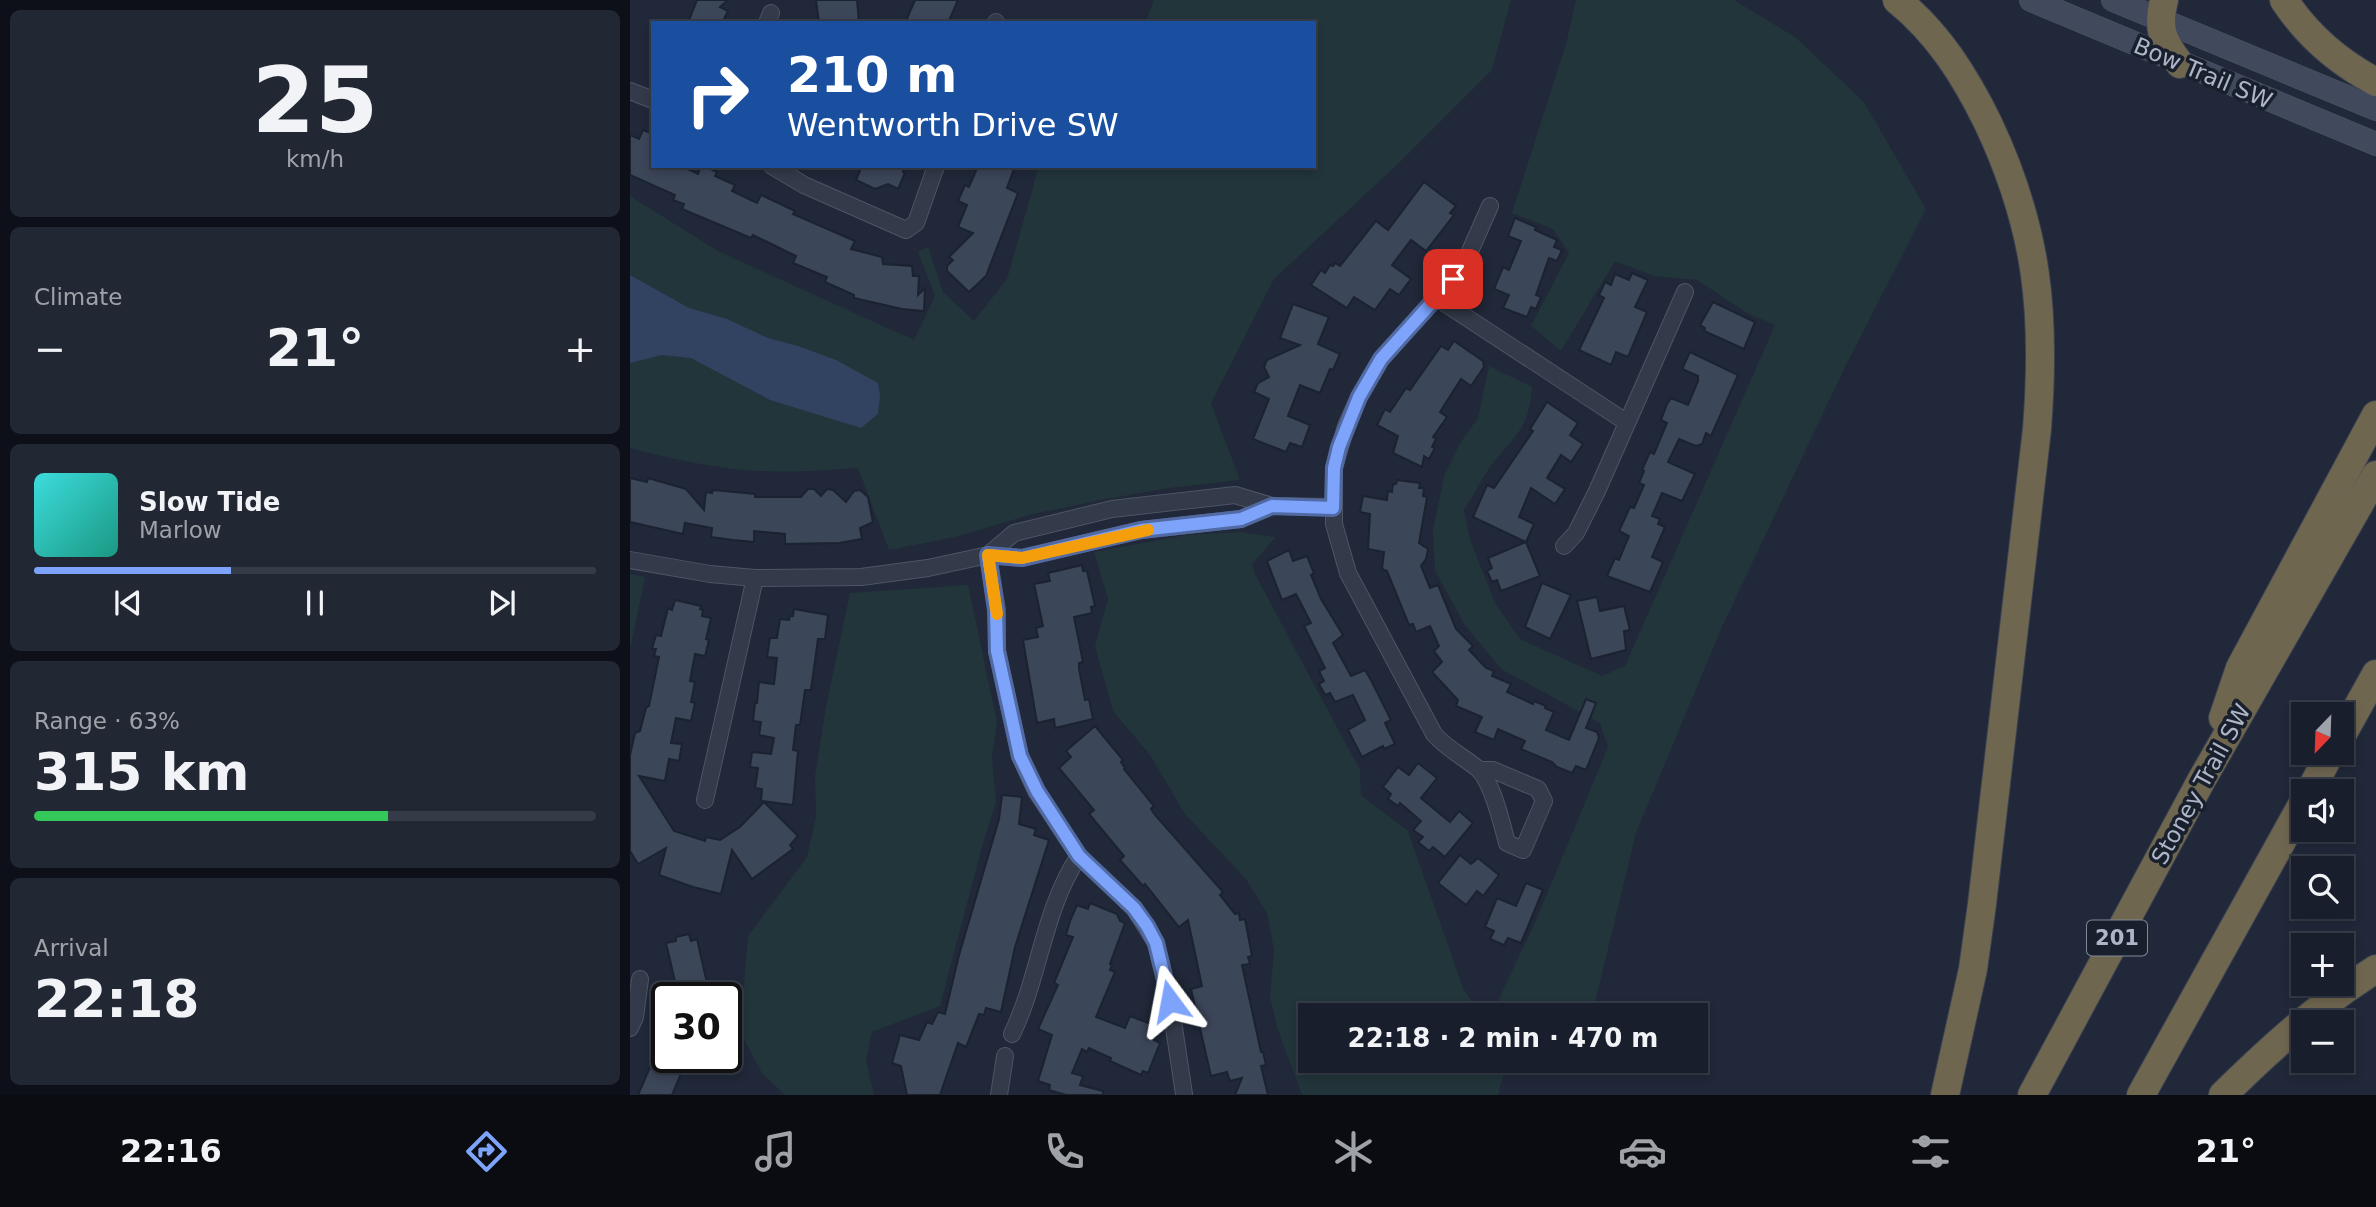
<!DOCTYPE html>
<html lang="en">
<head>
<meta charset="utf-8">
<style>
	:root { --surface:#181e2b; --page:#212733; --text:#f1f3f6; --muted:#9fa2a9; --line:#363c47; --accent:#7da3fb }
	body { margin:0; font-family:"DejaVu Sans",sans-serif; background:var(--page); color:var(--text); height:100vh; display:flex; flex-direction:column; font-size:26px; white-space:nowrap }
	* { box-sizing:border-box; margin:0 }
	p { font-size:23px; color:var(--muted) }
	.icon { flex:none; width:38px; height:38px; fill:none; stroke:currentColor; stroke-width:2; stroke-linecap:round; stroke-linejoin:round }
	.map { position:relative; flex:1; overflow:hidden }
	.panel { display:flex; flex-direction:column; gap:10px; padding:10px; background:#0d1018; width:630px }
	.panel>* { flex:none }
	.hud { position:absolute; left:21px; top:21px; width:665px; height:147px; border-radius:0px; box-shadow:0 4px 10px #0003,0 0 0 2px var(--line); background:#1a4fa0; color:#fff; overflow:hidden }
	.needle { width:46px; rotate:203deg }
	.controls { position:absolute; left:1661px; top:702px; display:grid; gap:14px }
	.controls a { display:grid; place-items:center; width:63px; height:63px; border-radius:0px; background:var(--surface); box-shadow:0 4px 10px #0003,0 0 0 2px var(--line); font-size:35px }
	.speed { position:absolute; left:21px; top:982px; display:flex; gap:14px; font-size:35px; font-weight:700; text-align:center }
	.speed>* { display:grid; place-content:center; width:91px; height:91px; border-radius:50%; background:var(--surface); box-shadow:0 4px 10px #0003,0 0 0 2px var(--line); line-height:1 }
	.speed .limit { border:4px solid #111; border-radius:10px; background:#fff; color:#111 }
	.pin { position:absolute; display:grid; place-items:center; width:60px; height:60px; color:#fff; margin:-30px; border-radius:14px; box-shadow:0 4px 10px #0006 }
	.me { position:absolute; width:77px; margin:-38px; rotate:347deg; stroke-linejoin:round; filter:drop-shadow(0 0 5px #0008) }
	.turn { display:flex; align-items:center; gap:24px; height:147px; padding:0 21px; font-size:32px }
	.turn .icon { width:91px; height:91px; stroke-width:2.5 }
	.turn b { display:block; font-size:49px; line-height:60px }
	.big { font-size:52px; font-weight:800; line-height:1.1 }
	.panel .tile { flex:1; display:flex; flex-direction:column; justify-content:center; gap:10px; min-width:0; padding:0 24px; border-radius:10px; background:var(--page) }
	.panel .dial { align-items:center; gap:0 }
	.dial b { font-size:91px; line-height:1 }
	.song { display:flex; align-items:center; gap:21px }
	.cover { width:84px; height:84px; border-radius:10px; background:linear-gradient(135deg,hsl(180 70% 55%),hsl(170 70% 35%)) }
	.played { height:7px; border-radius:4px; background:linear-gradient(90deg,var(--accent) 35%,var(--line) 35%) }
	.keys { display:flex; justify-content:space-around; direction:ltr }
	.heat { display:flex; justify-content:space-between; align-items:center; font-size:38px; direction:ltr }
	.charge { height:10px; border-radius:5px; background:linear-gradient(90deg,#34c759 63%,var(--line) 0) }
	.trip { position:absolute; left:668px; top:1003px; width:410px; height:70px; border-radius:0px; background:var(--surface); box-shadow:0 4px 10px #0003,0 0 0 2px var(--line); font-weight:800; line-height:70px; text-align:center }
	.menu { display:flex; height:112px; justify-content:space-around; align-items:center; background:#0a0c11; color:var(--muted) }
	.menu .icon { width:49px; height:49px }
	.menu .current { color:var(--accent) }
	.menu b { font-size:32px; color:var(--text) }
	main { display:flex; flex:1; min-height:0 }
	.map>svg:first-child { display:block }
</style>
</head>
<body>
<main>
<section class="panel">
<div class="tile dial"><b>25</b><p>km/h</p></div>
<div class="tile"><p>Climate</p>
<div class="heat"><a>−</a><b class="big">21°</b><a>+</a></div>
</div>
<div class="tile">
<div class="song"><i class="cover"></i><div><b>Slow Tide</b><p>Marlow</p></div></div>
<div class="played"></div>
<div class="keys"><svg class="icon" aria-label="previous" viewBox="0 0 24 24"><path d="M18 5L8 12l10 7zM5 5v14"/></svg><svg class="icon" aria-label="pause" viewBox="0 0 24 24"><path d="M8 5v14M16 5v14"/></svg><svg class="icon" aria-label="next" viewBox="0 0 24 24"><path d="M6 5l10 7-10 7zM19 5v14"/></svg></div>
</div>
<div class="tile"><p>Range · 63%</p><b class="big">315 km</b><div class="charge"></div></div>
<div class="tile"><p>Arrival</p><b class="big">22:18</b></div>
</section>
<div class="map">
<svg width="1746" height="1095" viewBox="0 0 1746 1095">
	<rect width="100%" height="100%" fill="#202839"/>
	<g fill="#22353a">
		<path d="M 524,0 L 881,0 L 862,70 L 767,165 L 644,279 L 581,403 L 610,480 L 539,488 L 471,500 L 403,514 L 325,537 L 259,550 L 228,468 C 190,471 151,473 113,470 C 75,466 37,458 0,448 L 0,196 L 88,251 L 284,340 L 305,296 L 288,252 L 298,247 L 313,292 L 344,321 L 377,279 L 409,166 L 684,166 L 684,23 L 515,23 Z"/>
		<path d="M 946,0 L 1104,0 L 1165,37 L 1234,102 L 1296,209 L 1215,367 L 1092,627 L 1006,833 L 962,1015 L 884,1015 L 865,1007 L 907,918 L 978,747 L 970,723 L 871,669 L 834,624 L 805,570 L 803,530 L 814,476 L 830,443 L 848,418 L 859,366 L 902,387 C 899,428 887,433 863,463 C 852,477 844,495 834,510 L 840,539 L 865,603 L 890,639 L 972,676 L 995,666 L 1145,325 L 1115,312 L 1067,280 L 1024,276 L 985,261 L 931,351 L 901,326 L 939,253 L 923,229 L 882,213 L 936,44 Z"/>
		<polygon points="611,532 646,537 622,564 625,574 730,770 731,795 778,831 833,988 851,1015 681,1015 681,1060 877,1061 868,1095 672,1095 648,1030 640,997 644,950 637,913 616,879 555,814 520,755 483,711 465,646 478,599 464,552 556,535"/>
		<polygon points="0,574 15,577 0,650"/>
		<polygon points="338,585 367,722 362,757 366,802 353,843 310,1006 242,1032 236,1060 244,1095 155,1095 132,1073 110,1032 118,936 177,857 186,817 185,776 195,712 220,593"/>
	</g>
	<polygon fill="#324261" points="0,275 59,308 97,319 138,338 168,346 206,360 248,383 250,395 248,414 231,428 140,400 61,358 32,355 0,363"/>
	<g fill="#3c4659" stroke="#1b2230" stroke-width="2">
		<polygon points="67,0 98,0 90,7 98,11 92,23 58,23"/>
		<polygon points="186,0 227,0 229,23 189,23"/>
		<polygon points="285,0 328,0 318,23 275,23"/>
		<polygon points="13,130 23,134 23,166 51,166 68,174 71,166 74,166 87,172 85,176 105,185 102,191 127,203 131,195 165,211 163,214 225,241 221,249 252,257 253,264 282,266 283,276 289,276 288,295 295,288 294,311 272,309 224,298 224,295 195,282 197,277 163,263 166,256 123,235 121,238 52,209 54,204 43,200 45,195 0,175 0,135 9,139"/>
		<polygon points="232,166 275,166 273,172 275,173 268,189 258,184 245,189 226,180"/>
		<polygon points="348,166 385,166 377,188 388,193 356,276 339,292 317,271 317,266 323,260 319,257 343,233 328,227 337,205 328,201 335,185 339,187"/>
		<polygon points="794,182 826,206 820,213 824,215 796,251 781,240 762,265 781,279 769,295 760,289 745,310 724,297 717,308 681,285 691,270 695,273 700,265 703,266 705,263 710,266 746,221 758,230"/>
		<polygon points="885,218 906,227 905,230 927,240 924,247 932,250 927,261 919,258 906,295 911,297 906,309 901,307 897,317 873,308 879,295 864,289 873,267 879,270 891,241 878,236"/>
		<polygon points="1002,273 1018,280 1005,307 1017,312 998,357 986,352 981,365 949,350 974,298 969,295 975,282 981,285 985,274 999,280"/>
		<polygon points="1083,302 1125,322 1114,349 1074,331 1075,328 1070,325"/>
		<polygon points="663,304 699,317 688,344 710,354 703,370 700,369 690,393 670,385 658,416 680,425 672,447 660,443 656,452 623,439 639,399 624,392 628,383 639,377 634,367 637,360 670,345 650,338"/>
		<polygon points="824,341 853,361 854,367 841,386 831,379 815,404 810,412 817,417 803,437 806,439 802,447 805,448 799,459 794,456 792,467 763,453 768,436 747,425 755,409 760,412 776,388 780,390 811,346 818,350"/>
		<polygon points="1060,352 1108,375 1081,436 1076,433 1072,444 1066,446 1049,439 1038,462 1065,474 1052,501 1032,493 1022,516 1030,519 1028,524 1035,527 1022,557 1033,562 1020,592 977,576 985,558 989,560 999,536 989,531 1000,507 1004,508 1014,485 1009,483 1014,471 1012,470 1020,452 1024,454 1037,423 1031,420 1037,404 1041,398 1058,405 1068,381 1068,376 1052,369"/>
		<polygon points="917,402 948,423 940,435 953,444 941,462 931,455 917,478 935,489 925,504 901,488 889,517 904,524 896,542 910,576 871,591 867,580 862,582 857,571 862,568 858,558 896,542 843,517 857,485 864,488 903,431 900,429"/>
		<polygon points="0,478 17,482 18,478 56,489 74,510 76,492 82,493 83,490 125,494 125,497 171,497 178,489 184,489 191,496 197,489 203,490 216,502 224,491 230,490 238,497 243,522 230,528 232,539 209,543 155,544 155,534 124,531 124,542 103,540 81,537 82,528 55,523 53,534 0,522"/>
		<polygon points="767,480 790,483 789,488 794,488 793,496 797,497 789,543 798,549 796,559 791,566 800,588 808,585 826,629 843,646 839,650 856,668 864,671 862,676 881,684 877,692 903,704 904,701 916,706 915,708 924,712 916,730 939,740 956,699 966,703 956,728 967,732 969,738 956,770 946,766 942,773 927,767 922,762 891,749 895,741 868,729 864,740 845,732 852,717 826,706 828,700 802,672 812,662 804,651 809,646 800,626 786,632 783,624 779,625 757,571 752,569 754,552 738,549 740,514 730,512 733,496 757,500 758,491 762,492 763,484 766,484"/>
		<polygon points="659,550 663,561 677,556 684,573 681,575 691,599 713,635 703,643 721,676 735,670 742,682 761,720 755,723 765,744 754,749 753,746 732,757 718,730 735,720 723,695 705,702 700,693 695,695 689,684 694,681 689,671 695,668 674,626 681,623 666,594 652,600 637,561"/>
		<polygon points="452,565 453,571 457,571 465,606 461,607 462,613 444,617 453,662 449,663 449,669 455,700 459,699 463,719 425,728 424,719 407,723 393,640 408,637 406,628 413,626 404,584 420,581 418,573"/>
		<polygon points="912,583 941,595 920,639 895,627"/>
		<polygon points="967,597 970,611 994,606 1000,630 994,631 996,650 961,659 947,601"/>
		<polygon points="45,600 71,606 70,609 73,610 72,616 81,618 76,639 79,640 75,656 65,654 60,681 65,682 61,702 65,703 61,721 46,718 41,743 52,744 49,761 39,759 35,781 9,776 44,831 75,841 76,837 90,840 110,827 134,802 168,836 160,845 163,849 122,879 102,850 91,894 63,887 29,875 36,848 8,864 0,851 0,755 5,733 10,731 16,708 19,706 29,657 24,656 26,649 22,649 26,635 31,636 38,608 42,610"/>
		<polygon points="164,609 198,615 195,639 188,639 181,690 175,690 170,725 166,725 163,750 168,751 163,805 131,801 132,789 125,788 128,768 120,767 122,752 141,754 144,738 129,735 131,722 123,721 125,703 127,703 129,682 144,684 147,658 137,657 140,638 147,638 150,619 159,620 160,616 163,616"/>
		<polygon points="465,726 493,760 491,762 495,768 494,769 524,806 521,809 525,815 593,892 590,895 605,914 609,913 610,920 615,919 622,956 618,957 620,964 612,965 631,1052 633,1052 636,1065 631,1066 638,1095 605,1095 612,1078 600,1081 597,1072 581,1076 561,989 572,986 558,920 549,927 515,884 513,886 490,860 494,856 459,814 464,810 429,768 441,757 436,751"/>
		<polygon points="788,763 807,778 791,798 820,822 829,811 843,823 815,857 803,847 799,851 788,842 793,837 783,830 791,821 770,803 768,806 758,799 761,794 753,787 768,767 779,775"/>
		<polygon points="372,795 392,797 389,824 406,829 404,835 419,840 385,947 371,1012 356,1008 354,1015 349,1014 336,1047 328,1043 310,1095 277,1095 271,1066 262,1063 270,1035 289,1040 297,1022 302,1024 308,1012 315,1014 329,955 369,819"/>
		<polygon points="830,855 841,864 848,858 869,875 853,896 847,891 836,905 808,883"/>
		<polygon points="896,883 913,890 891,943 878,938 874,945 860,939 864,931 855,927 867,898 886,906"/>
		<polygon points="460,903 487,914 490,921 495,923 480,964 482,965 480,970 485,972 466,1017 495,1028 500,1016 529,1027 524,1040 530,1043 518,1073 513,1071 511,1075 480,1061 481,1058 459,1048 457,1052 452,1049 442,1073 453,1076 450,1085 473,1091 473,1095 436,1095 419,1090 420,1085 408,1081 422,1035 408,1029 428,985 424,983 443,937 436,935 440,921 447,905 458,909"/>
		<polygon points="59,934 61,941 67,939 77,983 47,990 36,943 46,941 46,937"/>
		<polygon points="37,1028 37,1057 58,1057 42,1095 8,1095"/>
	</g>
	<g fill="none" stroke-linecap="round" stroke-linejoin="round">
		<g stroke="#4e5564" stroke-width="18">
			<g id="street">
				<polyline points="137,23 141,13"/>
				<polyline points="366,23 366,22"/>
				<polyline points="0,91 23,100"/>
				<polyline points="142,166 174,185 276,230 286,223 306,166"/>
				<polyline points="807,298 996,422"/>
				<polyline points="934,546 946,533 967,491 1055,292"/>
				<polyline points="358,555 367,610 367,651 390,756 406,791 449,856 504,908 526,943 540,1001 554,1094"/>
				<polyline points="358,555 384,533 482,509 605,495 642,506 703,507"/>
				<polyline points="0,560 80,574 125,578 231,577 298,568 358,555 392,558 511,530 611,519 642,506"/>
				<path d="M 850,770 L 863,770 L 908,789 L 914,801 L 893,850 L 877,843 C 872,824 862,780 847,768 C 832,756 816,748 804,734 L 718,573 L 704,524 L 704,468 L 716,426 L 729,397 L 751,359 L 823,279 L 837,258 L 860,206"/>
				<polyline points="75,800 125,578"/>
				<polyline points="0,1028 5,1017 10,979"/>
				<path d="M 382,1034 C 410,976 413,910 449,856"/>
				<polyline points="369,1095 375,1056"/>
			</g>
		</g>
		<g stroke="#4e5564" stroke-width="24">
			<g id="secondary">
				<polyline points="1401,0 1746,144"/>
				<polyline points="1483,0 1746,109"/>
			</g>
		</g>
		<g stroke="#3b4251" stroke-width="30">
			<g id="highway">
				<path d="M 1267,0 C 1308,33 1335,76 1358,123 C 1408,229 1416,313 1407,429 L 1352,904 L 1343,969 L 1315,1095"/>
				<path d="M 1534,0 C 1527,28 1532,41 1550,64"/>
				<path d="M 1654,0 C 1677,35 1710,63 1746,82"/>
				<polyline points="1593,718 1610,668 1746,415"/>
				<polyline points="1712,735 1746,674"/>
				<polyline points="1680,791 1701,752"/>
				<polyline points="1402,1095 1571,781 1746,475"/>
				<polyline points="1511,1095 1673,803"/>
				<path d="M 1593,1095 C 1643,1046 1687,1006 1746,969"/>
			</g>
		</g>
		<use href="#street" stroke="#333a49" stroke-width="16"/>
		<use href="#secondary" stroke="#41495c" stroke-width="23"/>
		<use href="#highway" stroke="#6f6650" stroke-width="28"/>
	</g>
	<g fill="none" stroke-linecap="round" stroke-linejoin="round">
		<g stroke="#516aa3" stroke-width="18">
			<polyline id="route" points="540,1001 526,943 517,926 504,908 449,856 407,791 390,756 367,651 366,610 358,555 392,558 511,530 611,519 642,506 703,508 704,468 709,447 729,397 751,359 823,279"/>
		</g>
		<use href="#route" stroke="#7da3fb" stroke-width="12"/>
		<polyline stroke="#f59e0b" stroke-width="12" points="367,614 358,555 392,558 518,530"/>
	</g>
	<g text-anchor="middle" stroke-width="7" stroke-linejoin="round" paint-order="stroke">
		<rect fill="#19202d" stroke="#818898" stroke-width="2" x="1457" y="920.5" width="60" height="35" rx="5"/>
		<g font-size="21" font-weight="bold" fill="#aeb5c6">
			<text x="1487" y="945">201</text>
		</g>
		<g font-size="23" fill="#aeb5c6" stroke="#19202d">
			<text transform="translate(1573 73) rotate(23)" y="8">Bow Trail SW</text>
			<text transform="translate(1571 784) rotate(-61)" y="8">Stoney Trail SW</text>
		</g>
	</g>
</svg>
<div class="controls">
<a><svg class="needle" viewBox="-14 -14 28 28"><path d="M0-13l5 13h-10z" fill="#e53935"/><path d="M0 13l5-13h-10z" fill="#9fa2a9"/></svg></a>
<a><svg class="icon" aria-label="sound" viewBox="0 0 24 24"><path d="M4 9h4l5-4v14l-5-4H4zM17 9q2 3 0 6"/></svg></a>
<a><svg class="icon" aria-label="search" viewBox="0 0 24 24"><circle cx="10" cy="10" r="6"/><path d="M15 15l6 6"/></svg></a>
<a>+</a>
<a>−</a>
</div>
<div class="speed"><div class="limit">30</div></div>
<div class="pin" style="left:823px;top:279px;background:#d93025"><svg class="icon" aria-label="arrive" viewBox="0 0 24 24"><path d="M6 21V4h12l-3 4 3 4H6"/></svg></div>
<svg class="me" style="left:540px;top:1001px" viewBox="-20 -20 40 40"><path d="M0-17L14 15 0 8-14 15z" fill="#7da3fb" stroke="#fff" stroke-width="4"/></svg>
<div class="trip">22:18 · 2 min · 470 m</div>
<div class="hud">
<div class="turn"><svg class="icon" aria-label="right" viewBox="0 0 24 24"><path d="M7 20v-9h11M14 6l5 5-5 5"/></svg><div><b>210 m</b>Wentworth Drive SW</div></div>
</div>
</div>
</main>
<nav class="menu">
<b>22:16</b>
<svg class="icon current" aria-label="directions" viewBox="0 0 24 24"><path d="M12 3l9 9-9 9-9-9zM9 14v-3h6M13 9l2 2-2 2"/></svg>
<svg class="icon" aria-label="music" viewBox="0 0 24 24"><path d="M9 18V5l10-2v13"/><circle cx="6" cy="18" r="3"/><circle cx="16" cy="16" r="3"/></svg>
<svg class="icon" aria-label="phone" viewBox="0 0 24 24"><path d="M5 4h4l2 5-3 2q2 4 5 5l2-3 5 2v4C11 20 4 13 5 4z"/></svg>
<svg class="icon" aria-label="climate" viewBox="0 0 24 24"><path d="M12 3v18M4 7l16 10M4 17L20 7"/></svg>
<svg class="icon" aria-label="car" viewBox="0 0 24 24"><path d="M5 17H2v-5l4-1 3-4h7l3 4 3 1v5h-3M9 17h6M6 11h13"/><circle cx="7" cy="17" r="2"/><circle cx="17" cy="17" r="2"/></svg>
<svg class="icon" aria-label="filters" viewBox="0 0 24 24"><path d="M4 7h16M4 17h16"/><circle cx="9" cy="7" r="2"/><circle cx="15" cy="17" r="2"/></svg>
<b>21°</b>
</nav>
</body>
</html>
